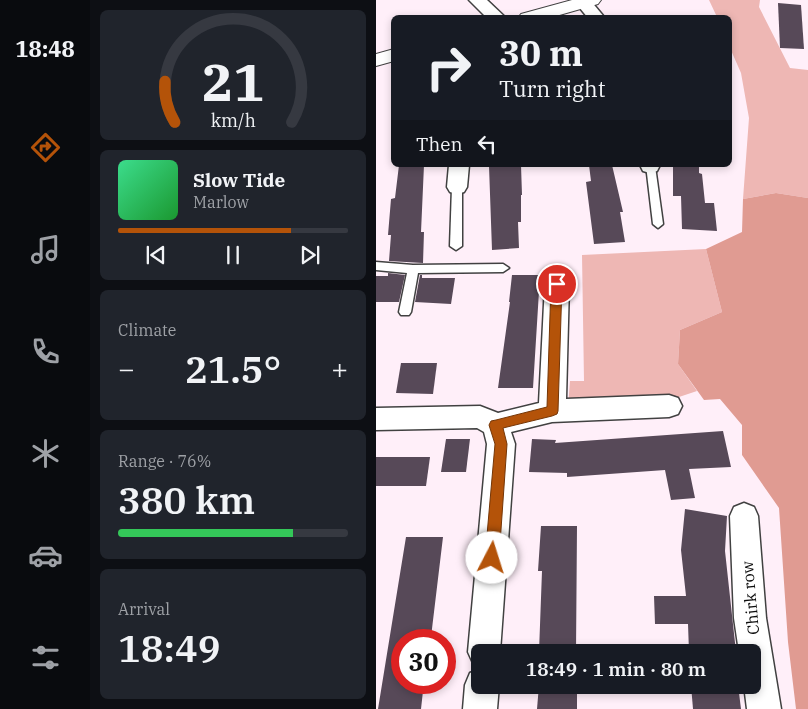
<!DOCTYPE html>
<html lang="en">
<head>
<meta charset="utf-8">
<style>
	:root { --surface:#171b24; --page:#20242c; --text:#f1f3f6; --muted:#9ea1a6; --line:#363941; --accent:#b45309 }
	body { margin:0; font-family:"IBM Plex Serif",serif; background:var(--page); color:var(--text); height:100vh; display:flex; flex-direction:column; font-size:19px; white-space:nowrap }
	* { box-sizing:border-box; margin:0 }
	p { font-size:16px; color:var(--muted) }
	.icon { flex:none; width:28px; height:28px; fill:none; stroke:currentColor; stroke-width:2; stroke-linecap:round; stroke-linejoin:round }
	.map { position:relative; flex:1; overflow:hidden }
	.side { display:flex; flex-direction:column; gap:10px; padding:10px; background:#0d0f14; width:286px }
	.side>* { flex:none }
	.banner { position:absolute; left:15px; top:15px; width:341px; height:152px; border-radius:8px; box-shadow:0 2px 8px #0003; background:#171b24; color:var(--text); overflow:hidden }
	.speed { position:absolute; left:15px; top:629px; display:flex; gap:10px; font-size:25px; font-weight:700; text-align:center }
	.speed>* { display:grid; place-content:center; width:65px; height:65px; border-radius:50%; background:var(--surface); box-shadow:0 2px 8px #0003; line-height:1 }
	.speed .limit { border:8px solid #d22; background:#fff; color:#111 }
	.pin { position:absolute; display:grid; place-items:center; width:42px; height:42px; color:#fff; margin:-21px; border:2px solid #fff; border-radius:50%; box-shadow:0 1px 5px #0007 }
	.me { position:absolute; width:55px; margin:-28px; rotate:5deg; stroke-linejoin:round; filter:drop-shadow(0 0 4px #0008) }
	.turn { display:flex; align-items:center; gap:18px; height:105px; padding:0 25px; font-size:22px }
	.turn .icon { width:65px; height:65px; stroke-width:2.5 }
	.turn b { display:block; font-size:35px; line-height:42px }
	.then { display:flex; align-items:center; height:48px; padding:0 25px; background:#0003; gap:10px; font-size:19px }
	.big { font-size:38px; font-weight:600; line-height:1.1 }
	.side .tile { flex:1; display:flex; flex-direction:column; justify-content:center; gap:8px; min-width:0; padding:0 18px; border-radius:8px; background:var(--page) }
	.side .dial { align-items:center; gap:0 }
	.dial svg { height:130px; overflow:visible; fill:none; stroke:var(--line); stroke-width:7; stroke-linecap:round; text-anchor:middle }
	.dial text { fill:var(--text); stroke:none }
	.song { display:flex; align-items:center; gap:15px }
	.cover { width:60px; height:60px; border-radius:8px; background:linear-gradient(135deg,hsl(150 70% 55%),hsl(130 70% 35%)) }
	.played { height:5px; border-radius:2px; background:linear-gradient(90deg,var(--accent) 75%,var(--line) 75%) }
	.keys { display:flex; justify-content:space-around; direction:ltr }
	.heat { display:flex; justify-content:space-between; align-items:center; font-size:28px; direction:ltr }
	.charge { height:8px; border-radius:4px; background:linear-gradient(90deg,#34c759 76%,var(--line) 0) }
	.trip { position:absolute; left:95px; top:644px; width:290px; height:50px; border-radius:8px; background:var(--surface); box-shadow:0 2px 8px #0003; font-weight:600; line-height:50px; text-align:center }
	main { display:flex; flex:1; min-height:0 }
	.tabs { display:flex; flex-direction:column; width:90px; justify-content:space-around; align-items:center; background:#090b0e; color:var(--muted) }
	.tabs .icon { width:35px; height:35px }
	.tabs .current { color:var(--accent) }
	.tabs b { font-size:22px; color:var(--text) }
	.map>svg:first-child { display:block }
</style>
</head>
<body>
<main>
<nav class="tabs">
<b>18:48</b>
<svg class="icon current" aria-label="directions" viewBox="0 0 24 24"><path d="M12 3l9 9-9 9-9-9zM9 14v-3h6M13 9l2 2-2 2"/></svg>
<svg class="icon" aria-label="music" viewBox="0 0 24 24"><path d="M9 18V5l10-2v13"/><circle cx="6" cy="18" r="3"/><circle cx="16" cy="16" r="3"/></svg>
<svg class="icon" aria-label="phone" viewBox="0 0 24 24"><path d="M5 4h4l2 5-3 2q2 4 5 5l2-3 5 2v4C11 20 4 13 5 4z"/></svg>
<svg class="icon" aria-label="climate" viewBox="0 0 24 24"><path d="M12 3v18M4 7l16 10M4 17L20 7"/></svg>
<svg class="icon" aria-label="car" viewBox="0 0 24 24"><path d="M5 17H2v-5l4-1 3-4h7l3 4 3 1v5h-3M9 17h6M6 11h13"/><circle cx="7" cy="17" r="2"/><circle cx="17" cy="17" r="2"/></svg>
<svg class="icon" aria-label="filters" viewBox="0 0 24 24"><path d="M4 7h16M4 17h16"/><circle cx="9" cy="7" r="2"/><circle cx="15" cy="17" r="2"/></svg>
</nav>
<section class="side">
<div class="tile dial"><svg viewBox="0 0 100 80">
<path d="M14 69A42 42 0 1 1 86 69"/>
<path d="M14 69A42 42 0 0 1 8 44" stroke="#b45309"/>
<text x="50" y="56" font-size="32" font-weight="700">21</text>
<text x="50" y="72" font-size="11">km/h</text>
</svg></div>
<div class="tile">
<div class="song"><i class="cover"></i><div><b>Slow Tide</b><p>Marlow</p></div></div>
<div class="played"></div>
<div class="keys"><svg class="icon" aria-label="previous" viewBox="0 0 24 24"><path d="M18 5L8 12l10 7zM5 5v14"/></svg><svg class="icon" aria-label="pause" viewBox="0 0 24 24"><path d="M8 5v14M16 5v14"/></svg><svg class="icon" aria-label="next" viewBox="0 0 24 24"><path d="M6 5l10 7-10 7zM19 5v14"/></svg></div>
</div>
<div class="tile"><p>Climate</p>
<div class="heat"><a>−</a><b class="big">21.5°</b><a>+</a></div>
</div>
<div class="tile"><p>Range · 76%</p><b class="big">380 km</b><div class="charge"></div></div>
<div class="tile"><p>Arrival</p><b class="big">18:49</b></div>
</section>
<div class="map">
<svg width="432" height="709" viewBox="0 0 432 709">
	<rect width="100%" height="100%" fill="#ffeff9"/>
	<g fill="#eeb7b4">
		<polygon points="333,0 384,0 383,7 414,68 432,70 432,198 400,193 367,199 373,118 365,73 354,48 354,18 341,17"/>
		<polygon points="330,249 346,312 304,330 302,364 321,391 297,399 192,407 194,381 208,381 206,255"/>
	</g>
	<polygon fill="#e09b92" points="400,193 432,198 432,709 420,709 412,642 403,508 366,455 366,425 344,399 328,400 302,364 304,330 346,312 330,249 366,232 367,199"/>
	<g fill="#574958">
		<polygon points="402,3 425,5 428,49 404,48"/>
		<polygon points="23,165 48,165 45,232 48,232 47,263 13,261 15,235 12,235 15,199 19,198"/>
		<polygon points="145,165 146,195 145,195 145,222 142,222 143,248 116,250 113,166"/>
		<polygon points="213,165 236,165 247,212 244,212 249,242 218,244 210,182 215,181"/>
		<polygon points="297,165 323,165 323,173 326,174 329,203 338,203 341,231 306,229 305,196 297,196"/>
		<polygon points="12,273 29,275 23,302 0,302 0,276 12,276"/>
		<polygon points="44,275 46,275 46,278 79,278 75,304 39,302"/>
		<polygon points="136,275 164,275 157,388 122,388 134,302 133,302"/>
		<polygon points="25,363 61,363 57,394 20,393"/>
		<polygon points="347,431 355,467 313,469 319,498 295,500 289,470 191,477 191,473 153,472 156,439 180,440 179,443"/>
		<polygon points="70,439 94,439 90,472 65,472"/>
		<polygon points="0,457 54,457 50,486 0,486"/>
		<polygon points="309,509 351,516 349,551 360,652 313,652 312,624 279,624 278,596 310,596 305,550"/>
		<polygon points="165,526 201,526 200,652 163,652 166,571 162,571"/>
		<polygon points="30,537 67,537 55,637 26,638 26,682 48,682 45,709 2,709"/>
		<polygon points="163,685 201,685 201,709 161,709"/>
		<polygon points="315,685 362,685 365,709 317,709"/>
	</g>
	<g fill="none" stroke-linecap="round" stroke-linejoin="round">
		<g stroke="#414141" stroke-width="3">
			<g id="service">
				<polygon points="270,165 279,166 287,224 282,228 277,224"/>
				<polygon points="81,184 86,187 86,246 80,250 74,246 76,187"/>
				<polygon points="0,262 37,265 127,264 133,268 127,272 42,273 35,312 33,315 25,315 23,312 31,273 0,270"/>
			</g>
		</g>
		<g stroke="#414141" stroke-width="3">
			<g id="minor">
				<polygon points="93,0 111,0 130,18 111,18"/>
				<polygon points="200,0 214,0 229,18 212,18 199,2"/>
				<polygon points="73,165 93,165 91,187 88,192 81,194 74,192 71,187"/>
				<polygon points="264,165 284,165 281,171 274,173 267,171"/>
				<polygon points="181,275 189,278 193,284 190,399 293,395 302,398 306,406 302,414 293,417 176,422 135,432 139,444 124,652 104,652 104,666 97,663 92,652 111,444 108,432 101,428 0,430 0,408 104,406 122,413 163,403 169,284 173,278"/>
				<polygon points="368,503 378,507 382,516 390,618 405,709 371,709 368,685 376,685 376,652 363,652 358,618 354,516 358,507"/>
				<polygon points="104,669 104,685 123,685 121,709 87,709 89,685 94,673"/>
			</g>
		</g>
		<g stroke="#414141" stroke-width="2">
			<g id="tertiary">
				<polygon points="196,0 225,0 222,4 173,18 142,18 145,14"/>
				<polygon points="18,49 18,61 0,66 0,54"/>
			</g>
		</g>
		<use href="#service" fill="#fff" fill-rule="evenodd"/>
		<use href="#minor" fill="#fff" fill-rule="evenodd"/>
		<use href="#tertiary" fill="#fff" fill-rule="evenodd"/>
	</g>
	<polygon fill="#b45309" stroke="#753606" points="181,280 186,284 182,411 181,414 176,416 127,428 131,444 123,558 121,562 116,564 111,562 109,558 119,444 113,425 115,421 120,420 171,407 175,284"/>
	<g text-anchor="middle" stroke-width="5" stroke-linejoin="round" paint-order="stroke">
		<g font-size="16" fill="#0e0e0e" stroke="#fff">
			<text transform="translate(374 598) rotate(-95)" y="6">Chirk row</text>
		</g>
	</g>
</svg>
<div class="speed"><div class="limit">30</div></div>
<div class="pin" style="left:181px;top:284px;background:#d93025"><svg class="icon" aria-label="arrive" viewBox="0 0 24 24"><path d="M6 21V4h12l-3 4 3 4H6"/></svg></div>
<svg class="me" style="left:116px;top:558px" viewBox="-20 -20 40 40"><circle r="19" fill="#fff"/><path d="M0-13L10 11 0 6-10 11z" fill="#b45309"/></svg>
<div class="trip">18:49 · 1 min · 80 m</div>
<div class="banner">
<div class="turn"><svg class="icon" aria-label="right" viewBox="0 0 24 24"><path d="M7 20v-9h11M14 6l5 5-5 5"/></svg><div><b>30 m</b>Turn right</div></div>
<div class="then">Then<svg class="icon" aria-label="left" viewBox="0 0 24 24"><path d="M17 20v-9H6M10 6l-5 5 5 5"/></svg></div>
</div>
</div>
</main>
</body>
</html>
